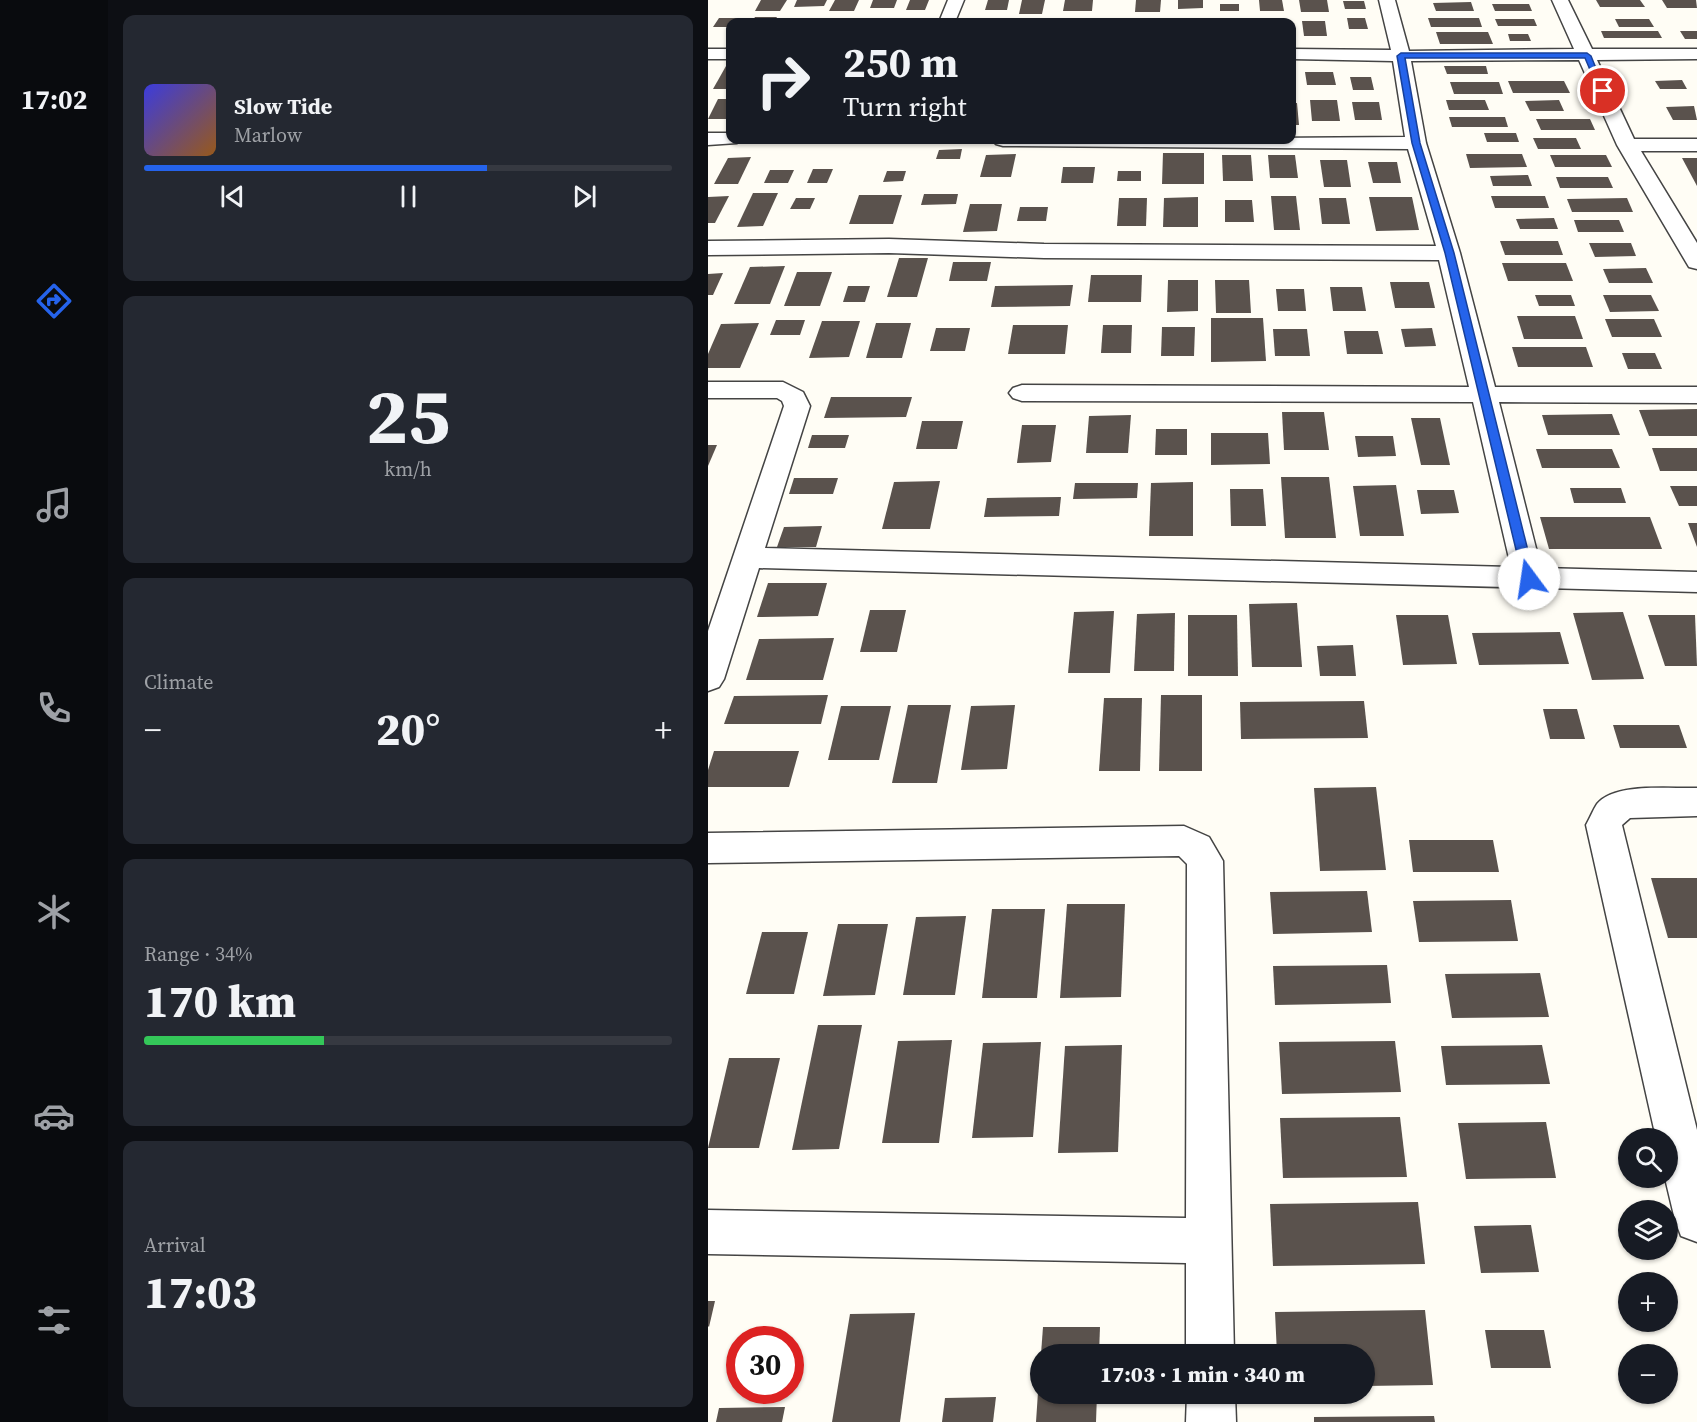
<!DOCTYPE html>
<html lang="en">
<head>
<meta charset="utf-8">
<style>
	:root { --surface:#171b24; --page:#242831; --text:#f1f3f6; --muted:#9ea1a6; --line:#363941; --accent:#2563eb }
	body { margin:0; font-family:"Source Serif 4",serif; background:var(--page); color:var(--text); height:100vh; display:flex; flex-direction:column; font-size:22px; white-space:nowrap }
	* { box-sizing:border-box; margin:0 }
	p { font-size:20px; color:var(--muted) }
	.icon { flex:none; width:33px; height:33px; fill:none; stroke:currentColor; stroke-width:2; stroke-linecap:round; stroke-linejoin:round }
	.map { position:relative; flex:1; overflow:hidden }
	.sheet { display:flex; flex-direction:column; gap:15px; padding:15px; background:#0d0f14; width:600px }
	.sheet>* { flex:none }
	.top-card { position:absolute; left:18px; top:18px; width:570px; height:126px; border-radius:12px; box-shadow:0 2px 4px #0004; background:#171b24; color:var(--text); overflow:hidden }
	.fabs { position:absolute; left:910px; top:1128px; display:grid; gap:12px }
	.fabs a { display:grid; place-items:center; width:60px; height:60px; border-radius:50%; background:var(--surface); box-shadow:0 2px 4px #0004; font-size:30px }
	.speed { position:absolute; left:18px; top:1326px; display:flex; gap:12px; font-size:30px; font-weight:700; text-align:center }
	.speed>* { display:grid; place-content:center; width:78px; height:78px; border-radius:50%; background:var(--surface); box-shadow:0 2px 4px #0004; line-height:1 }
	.speed .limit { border:9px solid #d22; background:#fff; color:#111 }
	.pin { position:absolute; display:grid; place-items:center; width:51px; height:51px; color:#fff; margin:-26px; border:3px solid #fff; border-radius:50%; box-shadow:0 2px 6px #0007 }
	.me { position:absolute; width:66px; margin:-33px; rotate:346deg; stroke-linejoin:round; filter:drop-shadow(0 0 4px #0008) }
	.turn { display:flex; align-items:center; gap:21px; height:126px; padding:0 18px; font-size:27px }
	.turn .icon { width:78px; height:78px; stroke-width:2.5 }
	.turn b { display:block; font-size:42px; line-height:51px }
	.big { font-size:45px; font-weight:800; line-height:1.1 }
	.sheet .tile { flex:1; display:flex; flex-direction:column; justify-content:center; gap:9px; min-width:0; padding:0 21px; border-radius:12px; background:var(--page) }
	.sheet .dial { align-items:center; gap:0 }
	.dial b { font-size:78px; line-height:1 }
	.song { display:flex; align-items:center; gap:18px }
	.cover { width:72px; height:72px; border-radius:9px; background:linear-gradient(135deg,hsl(240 70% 55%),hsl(30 70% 35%)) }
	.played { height:6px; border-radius:3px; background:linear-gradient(90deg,var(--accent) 65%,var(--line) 65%) }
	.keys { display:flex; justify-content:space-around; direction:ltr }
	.heat { display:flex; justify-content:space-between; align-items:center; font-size:33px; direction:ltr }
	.charge { height:9px; border-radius:4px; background:linear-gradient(90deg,#34c759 34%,var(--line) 0) }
	.trip { position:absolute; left:322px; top:1344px; width:345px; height:60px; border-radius:30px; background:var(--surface); box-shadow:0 2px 4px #0004; font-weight:800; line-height:60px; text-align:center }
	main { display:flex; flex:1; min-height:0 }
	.tabs { display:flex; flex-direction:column; width:108px; justify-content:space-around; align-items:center; background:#090b0e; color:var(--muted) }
	.tabs .icon { width:42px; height:42px }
	.tabs .selected { color:var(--accent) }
	.tabs b { font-size:27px; color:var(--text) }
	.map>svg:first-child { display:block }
</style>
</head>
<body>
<main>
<nav class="tabs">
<b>17:02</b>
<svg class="icon selected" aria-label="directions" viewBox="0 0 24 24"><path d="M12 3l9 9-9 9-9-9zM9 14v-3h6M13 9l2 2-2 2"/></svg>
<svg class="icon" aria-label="music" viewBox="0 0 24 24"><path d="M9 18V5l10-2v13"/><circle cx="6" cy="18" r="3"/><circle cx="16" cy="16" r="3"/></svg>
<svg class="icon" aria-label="phone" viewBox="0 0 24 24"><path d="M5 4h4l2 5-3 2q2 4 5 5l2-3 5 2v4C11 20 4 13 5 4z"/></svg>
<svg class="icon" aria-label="climate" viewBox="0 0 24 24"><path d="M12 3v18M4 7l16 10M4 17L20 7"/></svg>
<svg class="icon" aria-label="car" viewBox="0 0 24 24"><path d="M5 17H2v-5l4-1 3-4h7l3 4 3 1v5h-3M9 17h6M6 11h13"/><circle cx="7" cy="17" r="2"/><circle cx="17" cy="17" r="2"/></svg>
<svg class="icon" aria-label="filters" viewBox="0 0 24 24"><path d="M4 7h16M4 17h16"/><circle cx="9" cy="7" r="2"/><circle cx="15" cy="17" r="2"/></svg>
</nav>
<section class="sheet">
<div class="tile">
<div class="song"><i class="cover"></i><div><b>Slow Tide</b><p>Marlow</p></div></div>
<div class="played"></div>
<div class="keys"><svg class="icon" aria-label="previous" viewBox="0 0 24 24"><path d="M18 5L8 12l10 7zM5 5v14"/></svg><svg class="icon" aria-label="pause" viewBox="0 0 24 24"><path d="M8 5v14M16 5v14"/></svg><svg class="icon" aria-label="next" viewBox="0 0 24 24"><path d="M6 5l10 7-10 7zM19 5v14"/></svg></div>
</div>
<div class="tile dial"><b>25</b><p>km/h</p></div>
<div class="tile"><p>Climate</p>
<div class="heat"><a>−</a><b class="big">20°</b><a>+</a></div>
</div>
<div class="tile"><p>Range · 34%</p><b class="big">170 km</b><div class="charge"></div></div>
<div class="tile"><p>Arrival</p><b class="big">17:03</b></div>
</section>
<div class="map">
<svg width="989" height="1422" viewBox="0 0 989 1422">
	<rect width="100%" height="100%" fill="#fffdf5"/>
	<g fill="#5a524d">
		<polygon points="53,0 79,0 72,11 47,11"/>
		<polygon points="89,0 119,0 116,6 86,7"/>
		<polygon points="127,0 151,0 146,11 121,11"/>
		<polygon points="165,0 189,0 186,8 162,8"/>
		<polygon points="202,0 221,0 217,10 198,10"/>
		<polygon points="280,0 301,0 299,10 277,10"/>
		<polygon points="314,0 337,0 334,14 311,14"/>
		<polygon points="357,0 385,0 384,11 355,11"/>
		<polygon points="428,0 453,0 452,12 427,12"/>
		<polygon points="470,0 495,0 495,8 470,9"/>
		<polygon points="551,0 574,0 576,11 552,11"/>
		<polygon points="591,0 619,0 621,12 593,12"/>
		<polygon points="888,0 932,0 937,7 892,7"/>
		<polygon points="954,0 988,0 989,8 959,8"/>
		<polygon points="635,1 656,1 658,9 637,9"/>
		<polygon points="763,2 766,11 728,11 725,3"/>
		<rect x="512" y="4" width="19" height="7"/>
		<polygon points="784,4 821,4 824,11 787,11"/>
		<polygon points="47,17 69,17 66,22 44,22"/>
		<polygon points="11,18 32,18 29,22 22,22 22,27 5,27"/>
		<polygon points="156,18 183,18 181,22 154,22"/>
		<polygon points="639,18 657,18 660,29 641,29"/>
		<polygon points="720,18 771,18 774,27 723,27"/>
		<polygon points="78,19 104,19 102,22 76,22"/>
		<polygon points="787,19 826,19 829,26 790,26"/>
		<polygon points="907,19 941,19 946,27 911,27"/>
		<polygon points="594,21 617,21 619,36 596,36"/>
		<polygon points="893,31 950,31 954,38 896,38"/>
		<polygon points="972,31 989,31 989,39 977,39"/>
		<polygon points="728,32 780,32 785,44 732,44"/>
		<polygon points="800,34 820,34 823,41 802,41"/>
		<polygon points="22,59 22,89 5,89"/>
		<polygon points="736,66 778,66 780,74 739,74"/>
		<polygon points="597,72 625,72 628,85 599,85"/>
		<polygon points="642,77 663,77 666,90 645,90"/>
		<polygon points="974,80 979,89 952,89 947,81"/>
		<polygon points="800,81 856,81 862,93 805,93"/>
		<polygon points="742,82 791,82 795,94 746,94"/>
		<polygon points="10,99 22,99 22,119 0,119"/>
		<polygon points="602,100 629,100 632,121 604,121"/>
		<polygon points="738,100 777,100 781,110 741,110"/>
		<polygon points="851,100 856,111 822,111 817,101"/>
		<polygon points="644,102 671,102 674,120 647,120"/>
		<polygon points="584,103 589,103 591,125 584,125"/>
		<polygon points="986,106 989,120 965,120 958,107"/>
		<polygon points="741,117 797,117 800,127 744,127"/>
		<polygon points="828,119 882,119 887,130 833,130"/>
		<polygon points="776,133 808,133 811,142 779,142"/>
		<polygon points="825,138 868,138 873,149 830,149"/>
		<polygon points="254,149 252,159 228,159 231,150"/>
		<polygon points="455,153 496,153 496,184 454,184"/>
		<polygon points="308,154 303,177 272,177 278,155"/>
		<polygon points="758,154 814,154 819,167 762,168"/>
		<polygon points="514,155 543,155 545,181 515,181"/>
		<polygon points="560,155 587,155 590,178 562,178"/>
		<polygon points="842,155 898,155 904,167 847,167"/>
		<polygon points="43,157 30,184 6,184 20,158"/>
		<polygon points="974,158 989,158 989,186"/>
		<polygon points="612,160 639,160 643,187 616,187"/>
		<polygon points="660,162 689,162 693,183 665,183"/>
		<polygon points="355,167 387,167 385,183 353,183"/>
		<polygon points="105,169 125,169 119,183 99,183"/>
		<polygon points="62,170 86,170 80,183 56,183"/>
		<polygon points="179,171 198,171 195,181 175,182"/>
		<polygon points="410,171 433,171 433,181 409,181"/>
		<polygon points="820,175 824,186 785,186 782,176"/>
		<polygon points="848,177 900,177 905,188 852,188"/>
		<polygon points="45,193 70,193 55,226 29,227"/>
		<polygon points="216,194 250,194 248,204 213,205"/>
		<polygon points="151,195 194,195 185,224 141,224"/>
		<polygon points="21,196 7,223 0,223 0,197"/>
		<polygon points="563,196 588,196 592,230 566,230"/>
		<polygon points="783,196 837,196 841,208 787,208"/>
		<polygon points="490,197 490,227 455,227 456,198"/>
		<polygon points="661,197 704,197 711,230 668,231"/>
		<polygon points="88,198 107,198 102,209 82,209"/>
		<polygon points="411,198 439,198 438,226 409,226"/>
		<polygon points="611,198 638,198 642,224 614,224"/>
		<polygon points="919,198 925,212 864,212 859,199"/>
		<polygon points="517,200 544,200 546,222 517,222"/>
		<polygon points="262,204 294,204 289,231 255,232"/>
		<polygon points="312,207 340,207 338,221 309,221"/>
		<polygon points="846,218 850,229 812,229 808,219"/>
		<polygon points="866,220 911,220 916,232 870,232"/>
		<polygon points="792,241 850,241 855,255 797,255"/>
		<polygon points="881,243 923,243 928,256 887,257"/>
		<polygon points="191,258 220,258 209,297 179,297"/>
		<polygon points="245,262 283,262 279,281 241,281"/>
		<polygon points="794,263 858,263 865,281 800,281"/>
		<polygon points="77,266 62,304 26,304 42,267"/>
		<polygon points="938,268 945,283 901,283 895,269"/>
		<polygon points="89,272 124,272 112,306 76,306"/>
		<polygon points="15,273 5,295 0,295 0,274"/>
		<polygon points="383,275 434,275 433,302 380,302"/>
		<polygon points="460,280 490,280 490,311 459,312"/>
		<polygon points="507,280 541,280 543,313 508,313"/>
		<polygon points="682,282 721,282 727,308 687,308"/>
		<polygon points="365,285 362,306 283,307 287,286"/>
		<polygon points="140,286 162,286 157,302 135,302"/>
		<polygon points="622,287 654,287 658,311 625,311"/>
		<polygon points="568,289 596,289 598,311 570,311"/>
		<polygon points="827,295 863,295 867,306 831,306"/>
		<polygon points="895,295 943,295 951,311 902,312"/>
		<polygon points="809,316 867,316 875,339 816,339"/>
		<polygon points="503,318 555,318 558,361 503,362"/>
		<polygon points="897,319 946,319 954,337 904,337"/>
		<polygon points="68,320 97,320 92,335 62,335"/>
		<polygon points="114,321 152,321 141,357 101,358"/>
		<polygon points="51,323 32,368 0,368 0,354 13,324"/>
		<polygon points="168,323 203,323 194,358 158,358"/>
		<polygon points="305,325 360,325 357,354 300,354"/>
		<polygon points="395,325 424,325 423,353 393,353"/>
		<polygon points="454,327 487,327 486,356 453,356"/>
		<polygon points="228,328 262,328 257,351 222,351"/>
		<polygon points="724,328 728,346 697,347 693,329"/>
		<polygon points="565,329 599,329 602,356 567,356"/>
		<polygon points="636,331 670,331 675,354 639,354"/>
		<polygon points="804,347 878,347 885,367 810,367"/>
		<polygon points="914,353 947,353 954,369 920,369"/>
		<polygon points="123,397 204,397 198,417 116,418"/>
		<polygon points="989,409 989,436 941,436 931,410"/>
		<polygon points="574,412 616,412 621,450 576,450"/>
		<polygon points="904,414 912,435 840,435 834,415"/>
		<polygon points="423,415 420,453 378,453 381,416"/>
		<polygon points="703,418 732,418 742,465 713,465"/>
		<polygon points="214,421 255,421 249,449 208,449"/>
		<polygon points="314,425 348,425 343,462 309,463"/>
		<polygon points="448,429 479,429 479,455 447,455"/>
		<polygon points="503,433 560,433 562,464 503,465"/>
		<polygon points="104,435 141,435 137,448 100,448"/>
		<polygon points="647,436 685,436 688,456 650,457"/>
		<polygon points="0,445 9,445 0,466"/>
		<polygon points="944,448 989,448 989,471 952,471"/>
		<polygon points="828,449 904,449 912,468 834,468"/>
		<polygon points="573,477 621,477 628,538 577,538"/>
		<polygon points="86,478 130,478 125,494 81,494"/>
		<polygon points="232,481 222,529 174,529 186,482"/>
		<polygon points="485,482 485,536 441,536 443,483"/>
		<polygon points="367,483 430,483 429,498 365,499"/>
		<polygon points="688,485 696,536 652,536 645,486"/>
		<polygon points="962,486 989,486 989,506 971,506"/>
		<polygon points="862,488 913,488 918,503 866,503"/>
		<polygon points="522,489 555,489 558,526 523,526"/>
		<polygon points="709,490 746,490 751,513 713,514"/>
		<polygon points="353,497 351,516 276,517 279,498"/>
		<polygon points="832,517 942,517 954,549 841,549"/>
		<polygon points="980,523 989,523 989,547"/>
		<polygon points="114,526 108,547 69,547 76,527"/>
		<polygon points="60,583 119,583 110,616 49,617"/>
		<polygon points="589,603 594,667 544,667 541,604"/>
		<polygon points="162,610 198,610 189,652 152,652"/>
		<polygon points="406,611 402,673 360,673 366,612"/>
		<polygon points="915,612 936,679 884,680 865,613"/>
		<polygon points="467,613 466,671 426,671 429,614"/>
		<polygon points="480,615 529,615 530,676 480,676"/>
		<polygon points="688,615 740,615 749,664 695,665"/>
		<polygon points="940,615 987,615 989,666 957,666"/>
		<polygon points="852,632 861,664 771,665 764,633"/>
		<polygon points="126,638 115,680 38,680 51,639"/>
		<polygon points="645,645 648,676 612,676 609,646"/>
		<polygon points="120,695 113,724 16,724 26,696"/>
		<polygon points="453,695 494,695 494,771 451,771"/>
		<polygon points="396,698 434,698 432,771 391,771"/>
		<polygon points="656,701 660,738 533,739 532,702"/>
		<polygon points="200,705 243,705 229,783 184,783"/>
		<polygon points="307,705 299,769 253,770 263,706"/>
		<polygon points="133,706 183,706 171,760 120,760"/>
		<polygon points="835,709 869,709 877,739 842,739"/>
		<polygon points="905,725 971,725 979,748 912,748"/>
		<polygon points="6,751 91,751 81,787 0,787 0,770"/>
		<polygon points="668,787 678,870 612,871 606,788"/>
		<polygon points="701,840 785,840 791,872 705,872"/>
		<polygon points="943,878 989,878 989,938 960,938"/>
		<polygon points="659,891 664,932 565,934 562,892"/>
		<polygon points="803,900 810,941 711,942 705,901"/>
		<polygon points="359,904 417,904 413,997 352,998"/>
		<polygon points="284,909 337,909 329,998 274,998"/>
		<polygon points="258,916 247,995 195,995 208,917"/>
		<polygon points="130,924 180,924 167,995 115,996"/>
		<polygon points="54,932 100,932 86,994 38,994"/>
		<polygon points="679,965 683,1003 567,1005 565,966"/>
		<polygon points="832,973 841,1017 744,1018 737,974"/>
		<polygon points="110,1025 154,1025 131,1149 84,1150"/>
		<polygon points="244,1040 231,1143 174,1143 190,1041"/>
		<polygon points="687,1041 693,1092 574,1094 571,1042"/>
		<polygon points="333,1042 325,1137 264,1138 275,1043"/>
		<polygon points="414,1045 410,1152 350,1153 357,1046"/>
		<polygon points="834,1045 842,1084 738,1085 733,1046"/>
		<polygon points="21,1058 72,1058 51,1148 0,1148"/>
		<polygon points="692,1117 699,1177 575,1178 572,1118"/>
		<polygon points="838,1122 848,1178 758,1179 750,1123"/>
		<polygon points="710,1202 717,1264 565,1266 562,1204"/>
		<polygon points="823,1225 831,1272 773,1273 766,1226"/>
		<polygon points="0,1301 7,1301 1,1327 0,1326"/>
		<polygon points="717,1310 725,1385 657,1386 657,1354 569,1354 567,1312"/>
		<polygon points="207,1313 192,1422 124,1422 142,1314"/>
		<polygon points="335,1327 392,1327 391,1354 333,1354"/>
		<polygon points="777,1330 836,1330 843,1368 783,1368"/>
		<polygon points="331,1377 333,1394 389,1394 388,1422 328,1422"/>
		<polygon points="288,1397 285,1422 234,1422 237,1398"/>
		<polygon points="77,1407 74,1422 8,1422 11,1408"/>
		<polygon points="726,1416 727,1422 606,1422 606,1417"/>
	</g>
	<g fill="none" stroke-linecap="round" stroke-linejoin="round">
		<g stroke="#444" stroke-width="3">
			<g id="minor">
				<polygon points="240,0 256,0 247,22 231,22"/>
				<polygon points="671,0 687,0 701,51 866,49 844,0 860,0 884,49 989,49 989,59 889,60 926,139 989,139 989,151 933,151 989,243 989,269 981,267 978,262 909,145 871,60 703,61 718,143 752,253 787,387 989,387 989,403 791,402 833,568 989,572 989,592 51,568 16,679 11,687 0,691 0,631 76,406 74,401 69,398 0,398 0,382 75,382 95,392 102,406 57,548 803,567 765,402 314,401 305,398 301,393 305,388 314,385 761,387 731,260 336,258 181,253 0,255 0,241 181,239 336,244 728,246 700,149 295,146 288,144 285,140 697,137 685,61 584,59 584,49 683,50"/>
				<rect x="0" y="49" width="22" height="10"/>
				<polygon points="0,133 22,133 22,140 32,140 29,143 0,145"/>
				<path d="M 989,788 L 989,816 L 922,818 L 914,825 L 989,1130 L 989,1242 L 973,1236 L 967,1220 L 957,1178 L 960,1178 L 960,1138 L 948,1138 L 878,825 C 882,818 885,810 889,804 C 907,782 962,789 989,788 Z"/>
				<polygon points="476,826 501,837 515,861 526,1354 478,1354 478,1263 0,1254 0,1210 478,1218 479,864 471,856 0,863 0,833"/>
				<polygon points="479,1394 527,1394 528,1422 478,1422"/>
			</g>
		</g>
		<use href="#minor" fill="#fff" fill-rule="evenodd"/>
	</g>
	<polygon fill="#2563eb" stroke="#184099" stroke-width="1.5" points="879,53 883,56 898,93 891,91 877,58 697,58 712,143 746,253 827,579 821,583 815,579 737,253 704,143 689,56 693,53"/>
</svg>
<div class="fabs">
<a><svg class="icon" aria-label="search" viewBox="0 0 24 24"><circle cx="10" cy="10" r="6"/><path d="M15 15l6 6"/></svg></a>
<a><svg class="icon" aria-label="layers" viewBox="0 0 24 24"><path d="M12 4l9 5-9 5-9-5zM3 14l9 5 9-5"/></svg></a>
<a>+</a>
<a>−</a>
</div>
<div class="speed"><div class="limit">30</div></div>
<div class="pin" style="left:895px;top:91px;background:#d93025"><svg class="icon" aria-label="arrive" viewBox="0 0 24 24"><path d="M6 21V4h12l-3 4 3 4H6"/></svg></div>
<svg class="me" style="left:821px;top:579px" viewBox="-20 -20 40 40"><circle r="19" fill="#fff"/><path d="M0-13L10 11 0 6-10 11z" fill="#2563eb"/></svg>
<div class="trip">17:03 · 1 min · 340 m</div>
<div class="top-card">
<div class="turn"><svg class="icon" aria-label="right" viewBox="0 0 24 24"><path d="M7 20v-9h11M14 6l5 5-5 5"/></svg><div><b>250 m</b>Turn right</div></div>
</div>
</div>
</main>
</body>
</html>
